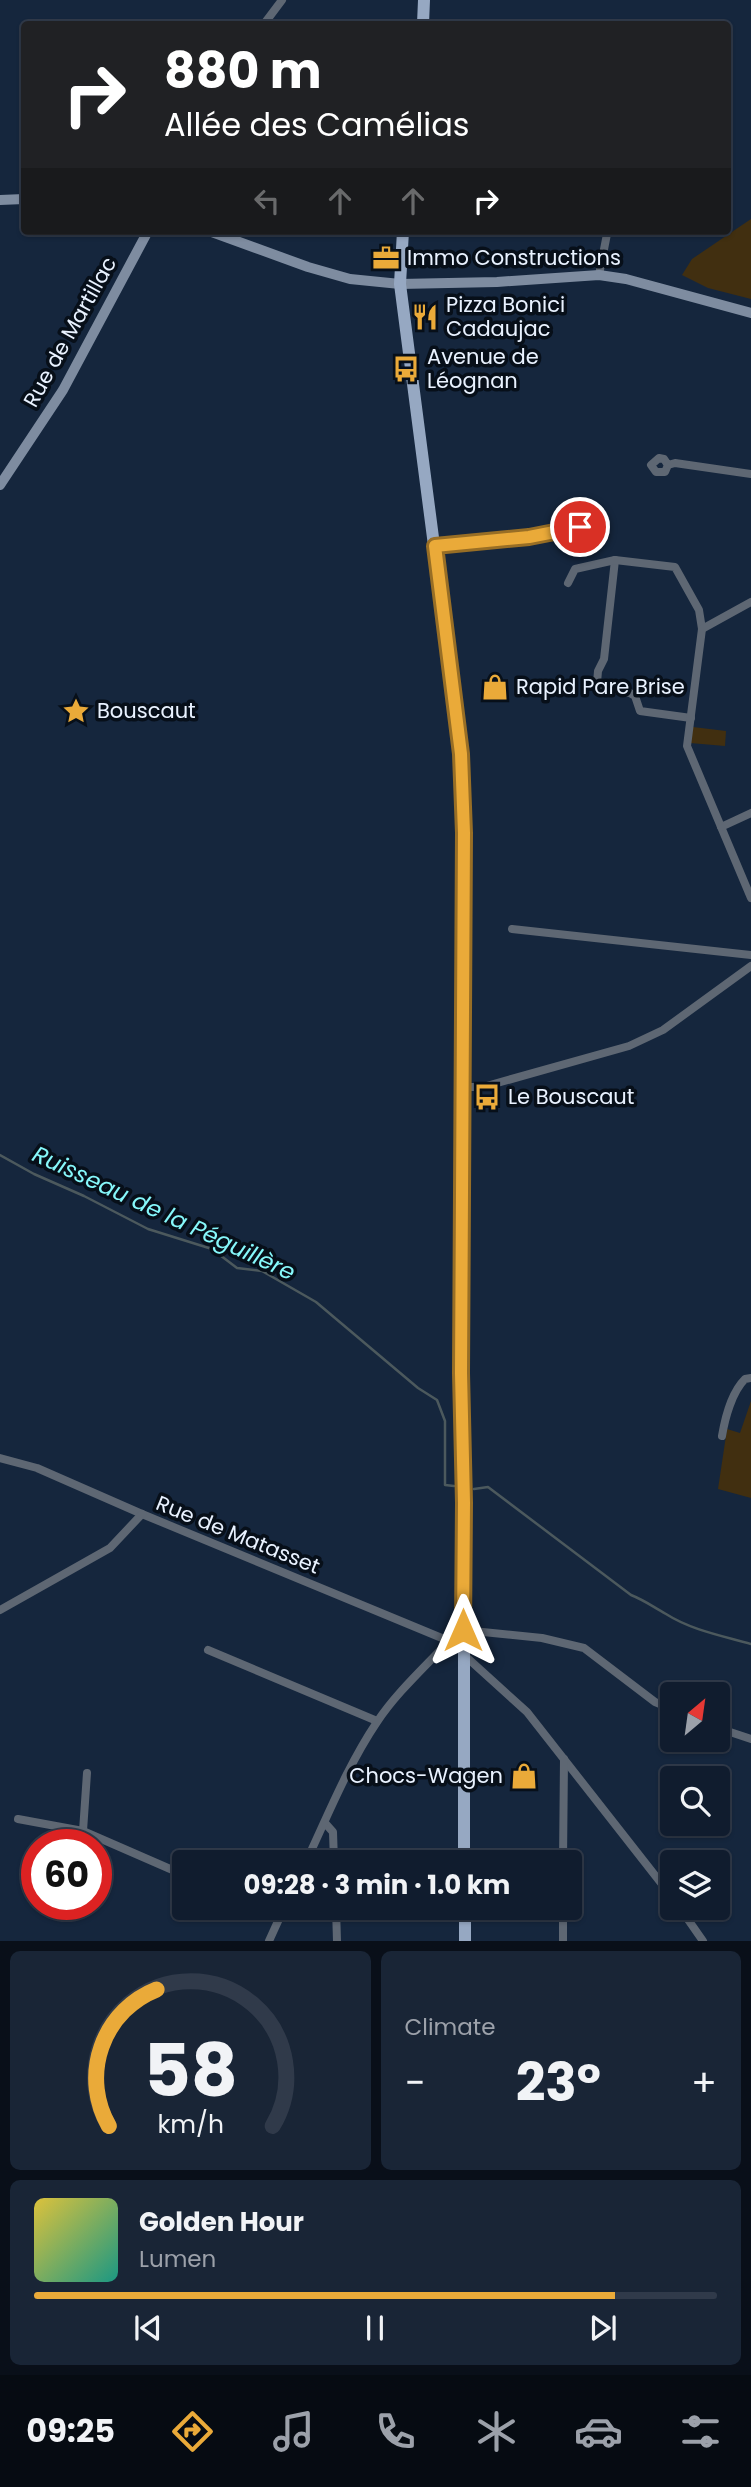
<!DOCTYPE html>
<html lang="en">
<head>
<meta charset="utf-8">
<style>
	:root { --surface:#101c2e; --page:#192536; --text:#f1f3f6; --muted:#9ca1aa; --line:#303a4a; --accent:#eaaa39 }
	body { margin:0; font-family:Poppins,sans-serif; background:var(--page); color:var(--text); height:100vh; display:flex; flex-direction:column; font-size:26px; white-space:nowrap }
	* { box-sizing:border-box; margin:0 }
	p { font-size:23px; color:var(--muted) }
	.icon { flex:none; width:38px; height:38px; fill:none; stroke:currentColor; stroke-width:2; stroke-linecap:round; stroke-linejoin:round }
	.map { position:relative; height:1941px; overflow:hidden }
	.details { display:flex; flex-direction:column; gap:10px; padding:10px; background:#090f19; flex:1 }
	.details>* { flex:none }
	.hud { position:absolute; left:21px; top:21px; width:710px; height:214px; border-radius:7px; box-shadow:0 2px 5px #0004,0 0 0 2px var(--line); background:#202124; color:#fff; overflow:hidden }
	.needle { width:46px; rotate:29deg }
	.tools { position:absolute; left:660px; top:1682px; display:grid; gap:14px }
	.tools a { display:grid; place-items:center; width:70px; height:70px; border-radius:7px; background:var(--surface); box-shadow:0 2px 5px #0004,0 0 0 2px var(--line); font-size:35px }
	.speed { position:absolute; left:21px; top:1829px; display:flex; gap:14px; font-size:35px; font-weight:700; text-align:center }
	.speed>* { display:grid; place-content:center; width:91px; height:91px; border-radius:50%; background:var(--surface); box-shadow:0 2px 5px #0004,0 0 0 2px var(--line); line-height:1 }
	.speed .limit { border:10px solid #d22; background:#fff; color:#111 }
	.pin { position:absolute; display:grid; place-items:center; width:60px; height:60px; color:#fff; margin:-30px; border:4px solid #fff; border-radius:50%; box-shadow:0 2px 7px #0007 }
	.me { position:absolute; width:77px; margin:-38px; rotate:0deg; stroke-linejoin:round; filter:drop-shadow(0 0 5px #0008) }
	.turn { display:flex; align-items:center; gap:24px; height:147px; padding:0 28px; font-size:32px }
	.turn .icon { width:91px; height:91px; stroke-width:2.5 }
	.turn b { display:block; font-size:49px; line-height:60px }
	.lanes { display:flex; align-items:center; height:66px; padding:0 28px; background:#0003; justify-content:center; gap:35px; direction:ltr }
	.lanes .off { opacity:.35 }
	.big { font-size:52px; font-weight:700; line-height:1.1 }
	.details .widget { flex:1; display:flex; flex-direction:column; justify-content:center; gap:10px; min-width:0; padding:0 24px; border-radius:10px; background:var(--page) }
	.details .dial { align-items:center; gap:0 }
	.dial svg { height:182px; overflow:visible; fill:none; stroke:var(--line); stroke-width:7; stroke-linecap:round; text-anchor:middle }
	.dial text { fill:var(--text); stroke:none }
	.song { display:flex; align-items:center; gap:21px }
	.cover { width:84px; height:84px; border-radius:10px; background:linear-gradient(135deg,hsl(50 70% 55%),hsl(170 70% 35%)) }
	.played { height:7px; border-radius:4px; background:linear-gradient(90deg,var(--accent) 85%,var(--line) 85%) }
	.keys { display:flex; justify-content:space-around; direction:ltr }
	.heat { display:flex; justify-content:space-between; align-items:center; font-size:38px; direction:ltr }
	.details .tiles { flex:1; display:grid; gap:10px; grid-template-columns:1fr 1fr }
	.widget:last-child { grid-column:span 2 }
	.trip { position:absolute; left:172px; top:1850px; width:410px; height:70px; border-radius:7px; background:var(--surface); box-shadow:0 2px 5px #0004,0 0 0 2px var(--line); font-weight:700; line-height:70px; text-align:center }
	.tabs { display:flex; height:112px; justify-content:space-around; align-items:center; background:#060b12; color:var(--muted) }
	.tabs .icon { width:49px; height:49px }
	.tabs .on { color:var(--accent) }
	.tabs b { font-size:32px; color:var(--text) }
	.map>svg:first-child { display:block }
</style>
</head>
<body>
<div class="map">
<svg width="751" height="1941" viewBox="0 0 751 1941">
	<rect width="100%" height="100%" fill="#15263d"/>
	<g fill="#412f10">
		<polygon points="751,219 751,299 708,288 682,275 692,259"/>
		<polygon points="693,727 726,731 725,746 690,743"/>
		<polygon points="751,1401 751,1498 718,1489 727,1429 740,1433"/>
	</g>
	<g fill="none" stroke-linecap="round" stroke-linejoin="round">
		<g stroke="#4c595d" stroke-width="2.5">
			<polyline points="0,1155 34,1174 84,1196 148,1229 212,1249 237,1268 262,1271 316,1302 418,1388 437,1400 445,1421 445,1485 454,1486"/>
			<path d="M 474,1489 L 488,1487 L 631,1595 C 646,1601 653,1607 666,1614 C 691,1630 723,1636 751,1644"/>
		</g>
		<g stroke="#5e6773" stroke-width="8">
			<polyline points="264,24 282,0"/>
			<polyline points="599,275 607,234"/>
			<polyline points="668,465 664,459 659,458 651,465 656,472 665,472 668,465 675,463 751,474"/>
			<polyline points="435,546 529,537 606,522"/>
			<polyline points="615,560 604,659 598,671 597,683 600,686 630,693 635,696 640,711 691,718"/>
			<polyline points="568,583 575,569 615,560 675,567 699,610 702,629"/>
			<polyline points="751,602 702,629 687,746 751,898"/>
			<polyline points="721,827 751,813"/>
			<polyline points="512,929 751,955"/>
			<polyline points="462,1087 483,1087 629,1046 663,1030 751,966"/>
			<path d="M 722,1436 C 725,1418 732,1392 745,1379 L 751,1378"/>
			<polyline points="0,1458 37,1468 142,1514 449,1641 463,1643"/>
			<polyline points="0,1610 110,1548 142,1514"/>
			<polyline points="463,1630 542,1638 584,1648 655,1702 672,1709"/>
			<polyline points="208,1650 377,1721"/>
			<polyline points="463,1654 527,1712 672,1897"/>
			<polyline points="718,1728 751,1739"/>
			<polyline points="87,1773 83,1831 184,1875"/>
			<polyline points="18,1819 83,1831"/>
			<polyline points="325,1823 333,1832 334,1862"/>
			<path d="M 306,1862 C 328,1815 348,1765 377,1722 C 397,1692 425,1667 449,1641"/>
			<polyline points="563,1862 564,1759"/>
			<polyline points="259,1908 280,1917"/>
			<polyline points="336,1908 337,1941"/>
			<polyline points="563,1908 563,1941"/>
			<polyline points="680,1908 703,1941"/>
			<polyline points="269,1941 284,1908"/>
		</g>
		<g stroke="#7e8ca0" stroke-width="10">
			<polyline points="0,200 24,199"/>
			<polyline points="209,231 308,267 350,279 400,284 497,282 599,275 626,279 751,313"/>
			<polyline points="0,485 63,390 148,231"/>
		</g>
		<g stroke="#96a8c2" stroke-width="12">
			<polyline points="423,24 424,0"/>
			<polyline points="403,231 400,284 461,753 464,833 461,1400 464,1503 464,1862"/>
			<polyline points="465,1908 465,1941"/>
		</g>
	</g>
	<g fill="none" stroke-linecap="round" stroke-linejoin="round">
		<g stroke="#986e25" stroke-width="18">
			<polyline id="route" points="463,1630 464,1503 461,1373 464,833 461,754 435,546 529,537 580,527"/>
		</g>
		<use href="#route" stroke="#eaaa39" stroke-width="12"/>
	</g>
	<defs>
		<g id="office-bare" transform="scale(2.1)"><path d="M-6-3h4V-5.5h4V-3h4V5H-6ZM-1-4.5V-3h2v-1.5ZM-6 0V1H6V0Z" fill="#eaaa39" stroke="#070f19" stroke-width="2.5" paint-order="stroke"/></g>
		<g id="restaurant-bare" transform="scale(2.1)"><path d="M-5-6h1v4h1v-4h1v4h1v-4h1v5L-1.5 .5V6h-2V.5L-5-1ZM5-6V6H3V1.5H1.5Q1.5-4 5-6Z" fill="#eaaa39" stroke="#070f19" stroke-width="2.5" paint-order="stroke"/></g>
		<g id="bus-bare" transform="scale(2.1)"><path d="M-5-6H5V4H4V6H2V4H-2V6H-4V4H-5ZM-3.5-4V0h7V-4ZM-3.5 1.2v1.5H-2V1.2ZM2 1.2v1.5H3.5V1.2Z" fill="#eaaa39" stroke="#070f19" stroke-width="2.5" paint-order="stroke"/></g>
		<g id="shop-bare" transform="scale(2.1)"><path d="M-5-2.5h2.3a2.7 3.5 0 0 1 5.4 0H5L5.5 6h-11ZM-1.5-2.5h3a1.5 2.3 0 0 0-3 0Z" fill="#eaaa39" stroke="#070f19" stroke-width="2.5" paint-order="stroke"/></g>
		<g id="sight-bare" transform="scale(2.1)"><path d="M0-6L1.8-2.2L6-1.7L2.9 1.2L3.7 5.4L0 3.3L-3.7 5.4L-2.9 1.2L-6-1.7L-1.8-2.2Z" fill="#eaaa39" stroke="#070f19" stroke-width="2.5" paint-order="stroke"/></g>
	</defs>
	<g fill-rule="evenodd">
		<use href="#office-bare" x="386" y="258"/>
		<use href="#restaurant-bare" x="425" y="317"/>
		<use href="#bus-bare" x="406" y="369"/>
		<use href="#shop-bare" x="495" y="687"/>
		<use href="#sight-bare" x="76" y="711"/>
		<use href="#bus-bare" x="487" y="1097"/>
		<use href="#shop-bare" x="524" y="1776"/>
	</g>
	<g text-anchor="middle" stroke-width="7" stroke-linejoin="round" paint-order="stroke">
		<g font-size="21" fill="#e9f2ff" stroke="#070f19" text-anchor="start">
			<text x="407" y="265">Immo Constructions</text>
			<text x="446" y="312">Pizza Bonici<tspan x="446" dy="24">Cadaujac</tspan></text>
			<text x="427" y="364">Avenue de<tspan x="427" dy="24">Léognan</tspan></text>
			<text x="516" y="694">Rapid Pare Brise</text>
			<text x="97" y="718">Bouscaut</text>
			<text x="508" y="1104">Le Bouscaut</text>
			<text x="503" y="1783" text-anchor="end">Chocs-Wagen</text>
		</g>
		<g font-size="21" fill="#e9f2ff" stroke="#070f19">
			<text transform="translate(70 332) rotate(-61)" y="7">Rue de Martillac</text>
			<text transform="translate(238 1535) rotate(22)" y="7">Rue de Matasset</text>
		</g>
		<g font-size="23" font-style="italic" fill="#86f8fb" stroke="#070f19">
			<text transform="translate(164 1213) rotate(25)" y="8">Ruisseau de la Péguillère</text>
		</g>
	</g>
</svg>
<div class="tools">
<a><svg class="needle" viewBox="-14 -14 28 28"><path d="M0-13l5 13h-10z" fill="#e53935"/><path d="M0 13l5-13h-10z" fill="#9ca1aa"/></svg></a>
<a><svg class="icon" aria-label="search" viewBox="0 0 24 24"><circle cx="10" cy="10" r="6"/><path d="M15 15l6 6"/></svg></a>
<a><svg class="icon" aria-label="layers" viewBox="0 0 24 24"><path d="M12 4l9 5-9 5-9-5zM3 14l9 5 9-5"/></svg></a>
</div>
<div class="speed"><div class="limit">60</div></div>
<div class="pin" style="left:580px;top:527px;background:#d93025"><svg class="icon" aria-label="arrive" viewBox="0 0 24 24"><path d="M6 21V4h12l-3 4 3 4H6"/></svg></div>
<svg class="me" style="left:463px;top:1630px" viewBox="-20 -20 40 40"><path d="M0-17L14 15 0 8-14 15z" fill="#eaaa39" stroke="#fff" stroke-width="4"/></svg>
<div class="trip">09:28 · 3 min · 1.0 km</div>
<div class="hud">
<div class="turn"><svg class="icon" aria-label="right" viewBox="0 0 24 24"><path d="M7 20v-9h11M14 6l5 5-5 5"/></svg><div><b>880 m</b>Allée des Camélias</div></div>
<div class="lanes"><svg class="icon off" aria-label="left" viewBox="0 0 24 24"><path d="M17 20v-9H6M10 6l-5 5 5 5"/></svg><svg class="icon off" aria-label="ahead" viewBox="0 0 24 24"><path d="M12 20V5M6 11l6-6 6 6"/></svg><svg class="icon off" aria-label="ahead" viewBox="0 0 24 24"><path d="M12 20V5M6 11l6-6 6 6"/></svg><svg class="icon" aria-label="right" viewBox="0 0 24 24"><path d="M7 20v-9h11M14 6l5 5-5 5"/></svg></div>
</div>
</div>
<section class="details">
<div class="tiles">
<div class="widget dial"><svg viewBox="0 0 100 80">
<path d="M14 69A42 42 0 1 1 86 69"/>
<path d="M14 69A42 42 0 0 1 35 9" stroke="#eaaa39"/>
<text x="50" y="56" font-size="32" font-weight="700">58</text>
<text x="50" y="72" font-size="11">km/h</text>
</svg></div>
<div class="widget"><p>Climate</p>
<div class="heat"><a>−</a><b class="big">23°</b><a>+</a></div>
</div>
<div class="widget">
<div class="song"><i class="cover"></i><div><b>Golden Hour</b><p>Lumen</p></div></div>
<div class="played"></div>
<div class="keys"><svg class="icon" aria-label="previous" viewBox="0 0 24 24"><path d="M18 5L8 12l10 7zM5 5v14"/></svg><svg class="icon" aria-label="pause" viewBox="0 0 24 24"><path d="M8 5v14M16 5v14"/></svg><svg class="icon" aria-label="next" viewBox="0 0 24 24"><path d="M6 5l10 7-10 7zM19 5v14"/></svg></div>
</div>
</div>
</section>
<nav class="tabs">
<b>09:25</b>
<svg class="icon on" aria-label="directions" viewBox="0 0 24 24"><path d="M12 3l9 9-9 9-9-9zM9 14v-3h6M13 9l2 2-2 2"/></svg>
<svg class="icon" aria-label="music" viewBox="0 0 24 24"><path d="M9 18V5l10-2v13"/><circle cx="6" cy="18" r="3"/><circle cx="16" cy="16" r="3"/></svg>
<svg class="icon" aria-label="phone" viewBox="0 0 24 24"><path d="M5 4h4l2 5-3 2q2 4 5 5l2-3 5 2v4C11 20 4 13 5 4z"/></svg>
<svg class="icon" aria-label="climate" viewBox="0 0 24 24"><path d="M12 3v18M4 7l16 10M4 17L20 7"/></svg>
<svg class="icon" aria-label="car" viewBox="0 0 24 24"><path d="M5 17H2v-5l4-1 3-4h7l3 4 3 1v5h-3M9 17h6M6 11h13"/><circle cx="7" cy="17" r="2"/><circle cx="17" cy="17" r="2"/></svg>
<svg class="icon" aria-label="filters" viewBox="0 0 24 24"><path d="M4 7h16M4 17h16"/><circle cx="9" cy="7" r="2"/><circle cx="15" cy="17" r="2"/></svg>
</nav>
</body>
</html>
